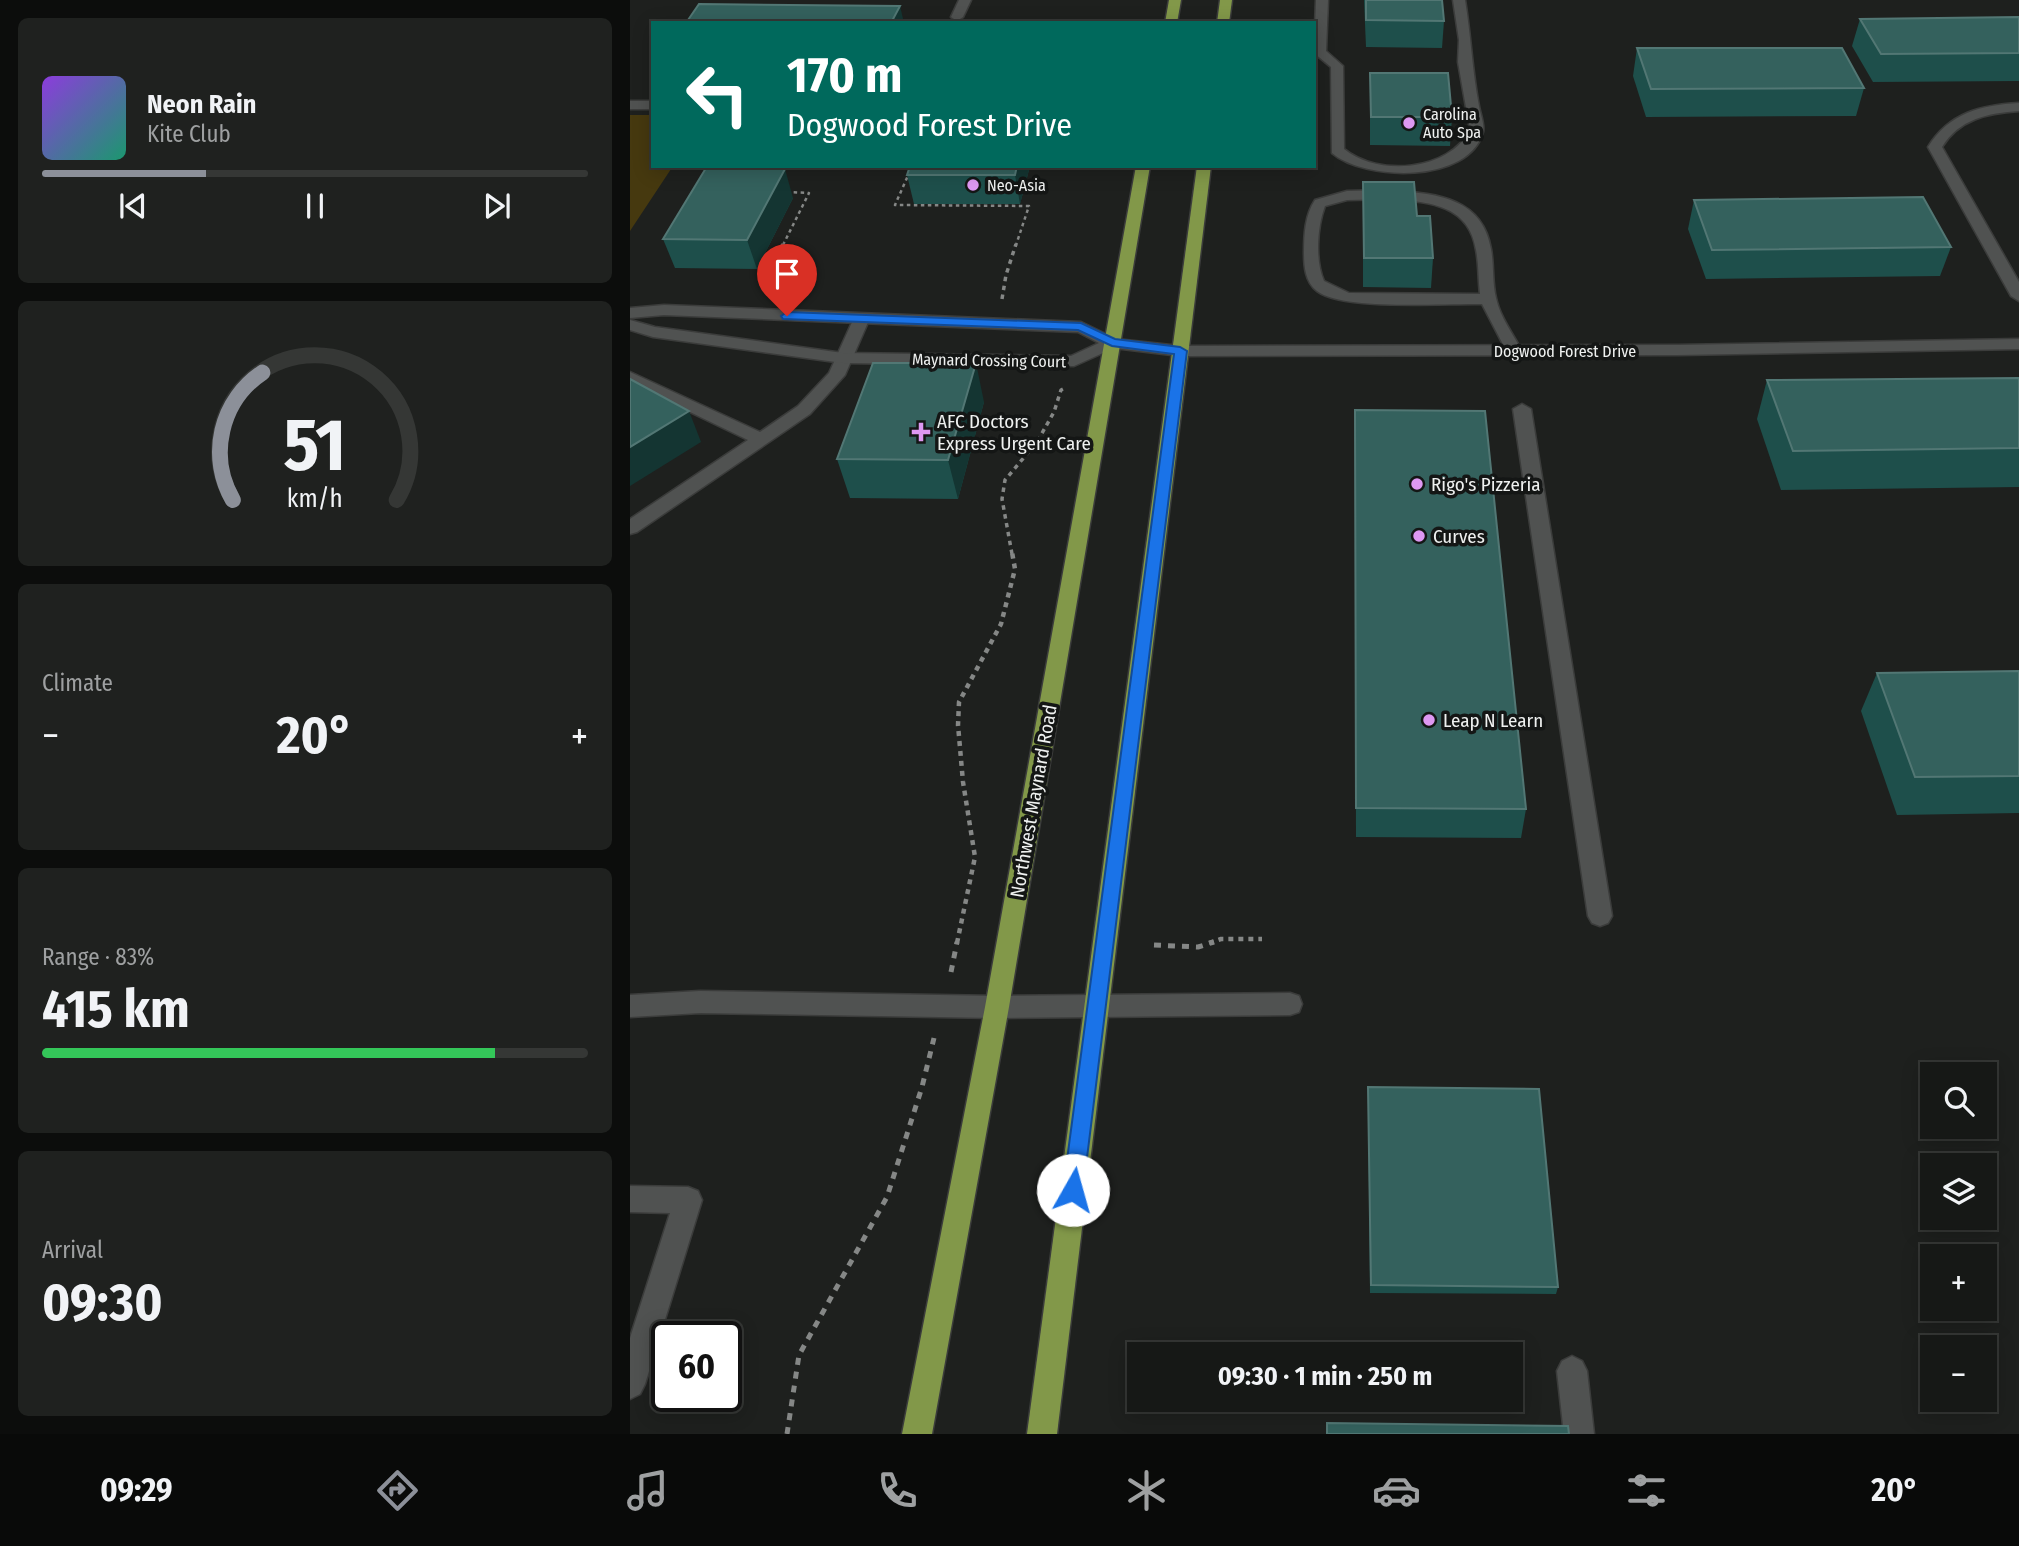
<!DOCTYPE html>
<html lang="en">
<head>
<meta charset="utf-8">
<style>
	:root { --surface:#161816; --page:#1f211f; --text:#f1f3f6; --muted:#9ea0a1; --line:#353735; --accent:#8c9099 }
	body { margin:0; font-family:"Fira Sans Condensed",sans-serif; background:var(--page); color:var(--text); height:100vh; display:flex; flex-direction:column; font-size:26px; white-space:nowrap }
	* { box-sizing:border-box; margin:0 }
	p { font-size:23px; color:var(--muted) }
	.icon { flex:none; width:38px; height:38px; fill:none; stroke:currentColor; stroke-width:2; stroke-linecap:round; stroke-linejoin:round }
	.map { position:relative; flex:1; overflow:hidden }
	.drawer { display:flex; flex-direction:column; gap:18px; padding:18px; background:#0c0d0c; width:630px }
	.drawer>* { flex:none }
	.top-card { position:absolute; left:21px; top:21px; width:665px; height:147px; border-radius:0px; box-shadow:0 4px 18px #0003,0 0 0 2px var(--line); background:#00695c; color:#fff; overflow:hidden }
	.fabs { position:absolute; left:1290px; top:1062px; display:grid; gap:14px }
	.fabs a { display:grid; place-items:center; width:77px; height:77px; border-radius:0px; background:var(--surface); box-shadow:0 4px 18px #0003,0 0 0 2px var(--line); font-size:35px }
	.speed { position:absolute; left:21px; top:1321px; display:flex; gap:14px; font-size:35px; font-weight:700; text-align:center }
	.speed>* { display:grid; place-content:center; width:91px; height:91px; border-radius:50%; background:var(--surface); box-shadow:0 4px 18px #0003,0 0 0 2px var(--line); line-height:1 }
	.speed .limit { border:4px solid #111; border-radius:10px; background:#fff; color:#111 }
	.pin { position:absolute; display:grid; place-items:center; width:60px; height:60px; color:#fff; margin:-72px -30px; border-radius:50% 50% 50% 0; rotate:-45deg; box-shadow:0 0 7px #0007 }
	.pin .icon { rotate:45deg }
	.me { position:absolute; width:77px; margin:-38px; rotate:7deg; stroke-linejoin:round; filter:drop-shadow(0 0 5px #0008) }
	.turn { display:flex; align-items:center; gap:24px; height:147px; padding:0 21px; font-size:32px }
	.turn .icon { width:91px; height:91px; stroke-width:2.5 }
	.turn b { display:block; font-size:49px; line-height:60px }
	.big { font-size:52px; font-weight:700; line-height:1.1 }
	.drawer .widget { flex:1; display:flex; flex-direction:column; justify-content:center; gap:10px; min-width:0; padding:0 24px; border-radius:10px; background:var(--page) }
	.drawer .dial { align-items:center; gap:0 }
	.dial svg { height:182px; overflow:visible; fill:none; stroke:var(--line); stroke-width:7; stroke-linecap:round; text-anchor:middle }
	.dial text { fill:var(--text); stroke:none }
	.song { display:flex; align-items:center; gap:21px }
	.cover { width:84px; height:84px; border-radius:10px; background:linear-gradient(135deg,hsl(270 70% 55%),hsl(160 70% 35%)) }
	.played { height:7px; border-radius:4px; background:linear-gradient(90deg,var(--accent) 30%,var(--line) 30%) }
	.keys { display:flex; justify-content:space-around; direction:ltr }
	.heat { display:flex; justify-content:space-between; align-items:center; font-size:38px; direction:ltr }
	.charge { height:10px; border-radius:5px; background:linear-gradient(90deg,#34c759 83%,var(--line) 0) }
	.trip { position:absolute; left:497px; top:1342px; width:396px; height:70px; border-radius:0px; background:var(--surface); box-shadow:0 4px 18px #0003,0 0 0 2px var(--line); font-weight:700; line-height:70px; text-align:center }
	.tabs { display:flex; height:112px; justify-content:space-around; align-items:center; background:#090a09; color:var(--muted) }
	.tabs .icon { width:49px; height:49px }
	.tabs .active { color:var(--accent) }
	.tabs b { font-size:32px; color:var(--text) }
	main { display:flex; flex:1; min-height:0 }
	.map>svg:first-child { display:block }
</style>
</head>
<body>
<main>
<section class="drawer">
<div class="widget">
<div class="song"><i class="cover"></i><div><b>Neon Rain</b><p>Kite Club</p></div></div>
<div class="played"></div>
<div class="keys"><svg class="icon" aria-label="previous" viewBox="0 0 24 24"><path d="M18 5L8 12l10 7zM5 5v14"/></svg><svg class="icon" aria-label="pause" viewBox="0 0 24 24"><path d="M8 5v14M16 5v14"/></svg><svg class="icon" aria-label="next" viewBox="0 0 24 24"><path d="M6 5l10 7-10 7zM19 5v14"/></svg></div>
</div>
<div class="widget dial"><svg viewBox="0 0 100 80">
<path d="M14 69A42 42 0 1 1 86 69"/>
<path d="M14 69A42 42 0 0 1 27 13" stroke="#8c9099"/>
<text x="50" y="56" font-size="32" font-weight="700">51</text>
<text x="50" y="72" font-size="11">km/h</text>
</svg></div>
<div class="widget"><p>Climate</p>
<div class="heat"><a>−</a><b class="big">20°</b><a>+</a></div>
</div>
<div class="widget"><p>Range · 83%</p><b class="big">415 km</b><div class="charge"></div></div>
<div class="widget"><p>Arrival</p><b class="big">09:30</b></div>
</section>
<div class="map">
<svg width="1389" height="1434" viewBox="0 0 1389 1434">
	<rect width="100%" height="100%" fill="#1e201e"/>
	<polygon fill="#46390f" points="0,115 23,115 23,166 43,166 0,231"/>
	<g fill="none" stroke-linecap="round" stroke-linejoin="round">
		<g stroke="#3b3c3b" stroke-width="3">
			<g id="lane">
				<polygon points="329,0 341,0 333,17 327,21 321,17"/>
				<path d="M 686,0 L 698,0 L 696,51 L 713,66 L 714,149 C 748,177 819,171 840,130 L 828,62 L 829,40 L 823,0 L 835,0 C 841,36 842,70 849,106 C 850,113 855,125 853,132 C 839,184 735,181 702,153 L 701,67 L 684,53 Z"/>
				<rect x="0" y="101" width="23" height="8"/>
				<path d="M 760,190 C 804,194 852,196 861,249 C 864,265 862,282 866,298 C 870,317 883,334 892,351 L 890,354 L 878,354 L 852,304 C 815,303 713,311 687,291 C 675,282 674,266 674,252 C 674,234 675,215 685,200 L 717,191 ZM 760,199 C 798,202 839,204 846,250 C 849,264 848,279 850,294 L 719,293 L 694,281 C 685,261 687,227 695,206 L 717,200 Z"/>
				<polygon points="231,315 239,320 215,375 180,414 7,532 0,534 0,519 118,440 0,383 0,372 130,432 168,406 199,373 223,320"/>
				<polygon points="892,404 901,409 982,916 978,923 970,926 962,923 958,916 883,409"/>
				<polygon points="70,991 367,996 660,993 669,996 672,1004 669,1012 660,1015 367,1018 70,1013 0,1017 0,995"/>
				<polygon points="0,1186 58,1187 68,1191 72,1200 15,1384 10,1394 0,1399 0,1338 40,1213 0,1212"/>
				<polygon points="942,1356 952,1361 957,1371 964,1434 934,1434 927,1371 932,1361"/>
			</g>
		</g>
		<g stroke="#3b3c3b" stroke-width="3">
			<g id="street">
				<path d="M 1389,103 L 1389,111 C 1358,113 1329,119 1312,147 L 1389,282 L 1389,301 L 1381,296 L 1298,147 C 1319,113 1351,105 1389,103 Z"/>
				<polygon points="34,305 451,322 486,339 550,346 1048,345 1389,339 1389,349 1048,355 550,356 484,348 444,366 213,363 23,337 0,330 0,320 25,327 213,353 441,356 469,343 448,332 34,315 0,318 0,308"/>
			</g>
		</g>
		<g stroke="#3b3c3b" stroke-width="3">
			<g id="primary">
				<polygon points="539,0 551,0 547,23 535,23"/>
				<polygon points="590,0 602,0 599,23 587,23"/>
				<polygon points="506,166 520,166 379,1007 302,1434 272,1434 355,1007"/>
				<polygon points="567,166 581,166 427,1434 397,1434"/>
			</g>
		</g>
		<g stroke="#858786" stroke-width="2.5" stroke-dasharray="3.5 3.5" stroke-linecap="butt">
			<polyline points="280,171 265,205 399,206 386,245"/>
			<polyline points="153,245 179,193 157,192"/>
		</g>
		<g stroke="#858786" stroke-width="3.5" stroke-dasharray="4.5 4.5" stroke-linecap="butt">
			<polyline points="153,244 140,270 168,270 159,287"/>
			<polyline points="372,299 376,275 386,244"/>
			<polyline points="382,554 372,499 375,480 407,442 424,412 431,390 435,388"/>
		</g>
		<g stroke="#858786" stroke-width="4.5" stroke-dasharray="5 5" stroke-linecap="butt">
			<polyline points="327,943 345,857 333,782 328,725 329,702 371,624 385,569 382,552"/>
			<polyline points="579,943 591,939 632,939"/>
		</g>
		<g stroke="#858786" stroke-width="5" stroke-dasharray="7 7" stroke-linecap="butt">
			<polyline points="524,945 568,947 584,942"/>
			<polyline points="321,972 327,942"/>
			<polyline points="157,1434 169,1355 257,1197 292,1087 304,1038"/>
		</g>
		<use href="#lane" fill="#505251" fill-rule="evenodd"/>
		<use href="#street" fill="#505251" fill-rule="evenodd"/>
		<use href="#primary" fill="#829849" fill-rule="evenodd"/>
	</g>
	<g fill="#1e4f4b">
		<polygon points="734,0 812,0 814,21 812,48 736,47"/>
		<polygon points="1389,17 1389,81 1243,82 1222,46 1230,19"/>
		<polygon points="1007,48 1234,88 1226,116 1016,117 1003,76"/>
		<polygon points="740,73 822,117 820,146 740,145"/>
		<polygon points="280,166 400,166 390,204 284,204 277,175"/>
		<polygon points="733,182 787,216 803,258 801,288 733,287"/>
		<polygon points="163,198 127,269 45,268 33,239"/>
		<polygon points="1064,200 1321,247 1310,276 1076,279 1058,229"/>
		<polygon points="1389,378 1389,487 1151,490 1127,419 1137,380"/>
		<polygon points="354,402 328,499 220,498 207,459"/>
		<polygon points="725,410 896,809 891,838 726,837"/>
		<polygon points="1389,671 1389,813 1267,815 1231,711 1247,673"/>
		<polygon points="738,1087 928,1287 926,1294 740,1293"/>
	</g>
	<g fill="#143532">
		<polygon points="270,6 274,23 257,23"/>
		<polygon points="387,166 400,166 390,204 385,175"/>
		<polygon points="155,169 163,198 127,269 117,240"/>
		<polygon points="346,363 354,402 328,499 318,460"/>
		<polygon points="59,411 71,442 0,486 0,447"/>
	</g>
	<g fill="#34615d" stroke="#527774" stroke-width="2">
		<polygon points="736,0 812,0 814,21 736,20"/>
		<polygon points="69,4 270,6 261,23 56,23"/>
		<polygon points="1389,17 1389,53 1251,54 1230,19"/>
		<polygon points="1007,48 1212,48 1234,88 1021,89"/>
		<polygon points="740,73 818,73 822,117 741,117"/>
		<polygon points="280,166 387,166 385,175 277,175"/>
		<polygon points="76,168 155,169 117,240 33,239"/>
		<polygon points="733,182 784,182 787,216 800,216 803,258 734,258"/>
		<polygon points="1293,197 1321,247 1082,250 1064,200"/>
		<polygon points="243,363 346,363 318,460 207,459"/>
		<polygon points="1389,378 1389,448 1163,451 1137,380"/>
		<polygon points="0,379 59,411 0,447"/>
		<polygon points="725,410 855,411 896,809 726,808"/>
		<polygon points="1389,671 1389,776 1285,777 1247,673"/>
		<polygon points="738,1087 909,1089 928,1287 741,1285"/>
		<polygon points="697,1423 938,1426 939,1434 697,1434"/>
	</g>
	<polygon fill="#1a73e8" stroke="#114b97" stroke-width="2" points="157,312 451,323 485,339 550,347 557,351 453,1190 450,1197 443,1200 436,1197 433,1190 544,354 482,346 448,330 153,319 151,316"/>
	<g fill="#de98f2" stroke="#141615" stroke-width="2.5">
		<circle cx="779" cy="123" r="7"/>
		<circle cx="343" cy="185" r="7"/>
		<path d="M287.5 421.5h7v7h7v7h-7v7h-7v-7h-7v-7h7z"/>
		<circle cx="787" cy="484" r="7"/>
		<circle cx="789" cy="536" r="7"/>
		<circle cx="799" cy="720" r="7"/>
	</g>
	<g text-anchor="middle" stroke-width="7" stroke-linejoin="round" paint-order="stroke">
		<g font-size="16" fill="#eff1f0" stroke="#141615" text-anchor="start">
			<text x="793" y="120">Carolina<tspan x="793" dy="18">Auto Spa</tspan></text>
			<text x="357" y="191">Neo-Asia</text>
		</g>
		<g font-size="16" fill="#eff1f0" stroke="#141615">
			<text x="935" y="357">Dogwood Forest Drive</text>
			<text transform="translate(359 360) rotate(1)" y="6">Maynard Crossing Court</text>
		</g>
		<g font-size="19" fill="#eff1f0" stroke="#141615" text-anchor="start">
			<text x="307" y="428">AFC Doctors<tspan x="307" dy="22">Express Urgent Care</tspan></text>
			<text x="801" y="491">Rigo's Pizzeria</text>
			<text x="803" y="543">Curves</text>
			<text x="813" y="727">Leap N Learn</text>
		</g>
		<g font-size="19" fill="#eff1f0" stroke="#141615">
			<text transform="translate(403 801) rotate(-80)" y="7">Northwest Maynard Road</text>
		</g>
	</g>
</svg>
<div class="fabs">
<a><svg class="icon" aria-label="search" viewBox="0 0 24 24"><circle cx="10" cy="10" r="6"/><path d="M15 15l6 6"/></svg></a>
<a><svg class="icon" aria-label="layers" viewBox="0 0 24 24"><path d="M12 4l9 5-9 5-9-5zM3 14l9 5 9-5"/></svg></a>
<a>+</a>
<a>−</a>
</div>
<div class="speed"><div class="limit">60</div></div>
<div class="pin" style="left:157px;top:316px;background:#d93025"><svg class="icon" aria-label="arrive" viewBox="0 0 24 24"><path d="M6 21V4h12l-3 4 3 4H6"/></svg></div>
<svg class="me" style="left:443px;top:1190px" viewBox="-20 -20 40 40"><circle r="19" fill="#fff"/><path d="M0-13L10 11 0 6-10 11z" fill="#1a73e8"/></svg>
<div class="trip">09:30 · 1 min · 250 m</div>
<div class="top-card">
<div class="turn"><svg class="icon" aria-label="left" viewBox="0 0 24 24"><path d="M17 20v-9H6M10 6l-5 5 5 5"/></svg><div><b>170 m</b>Dogwood Forest Drive</div></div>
</div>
</div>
</main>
<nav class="tabs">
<b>09:29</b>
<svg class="icon active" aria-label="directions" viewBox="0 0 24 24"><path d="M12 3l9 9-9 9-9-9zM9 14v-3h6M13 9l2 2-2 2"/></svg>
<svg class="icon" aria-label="music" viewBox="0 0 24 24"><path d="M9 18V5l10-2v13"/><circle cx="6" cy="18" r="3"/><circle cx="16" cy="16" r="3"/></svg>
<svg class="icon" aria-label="phone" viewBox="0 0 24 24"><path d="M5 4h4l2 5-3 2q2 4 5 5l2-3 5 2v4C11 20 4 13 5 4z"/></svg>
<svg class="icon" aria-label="climate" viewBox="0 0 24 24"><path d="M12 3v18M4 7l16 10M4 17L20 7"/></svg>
<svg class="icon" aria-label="car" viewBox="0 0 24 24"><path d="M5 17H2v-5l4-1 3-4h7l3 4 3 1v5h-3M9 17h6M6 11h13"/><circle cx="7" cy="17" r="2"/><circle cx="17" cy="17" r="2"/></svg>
<svg class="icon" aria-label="filters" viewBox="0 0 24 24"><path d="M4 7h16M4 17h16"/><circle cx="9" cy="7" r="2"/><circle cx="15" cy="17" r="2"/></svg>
<b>20°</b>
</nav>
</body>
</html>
